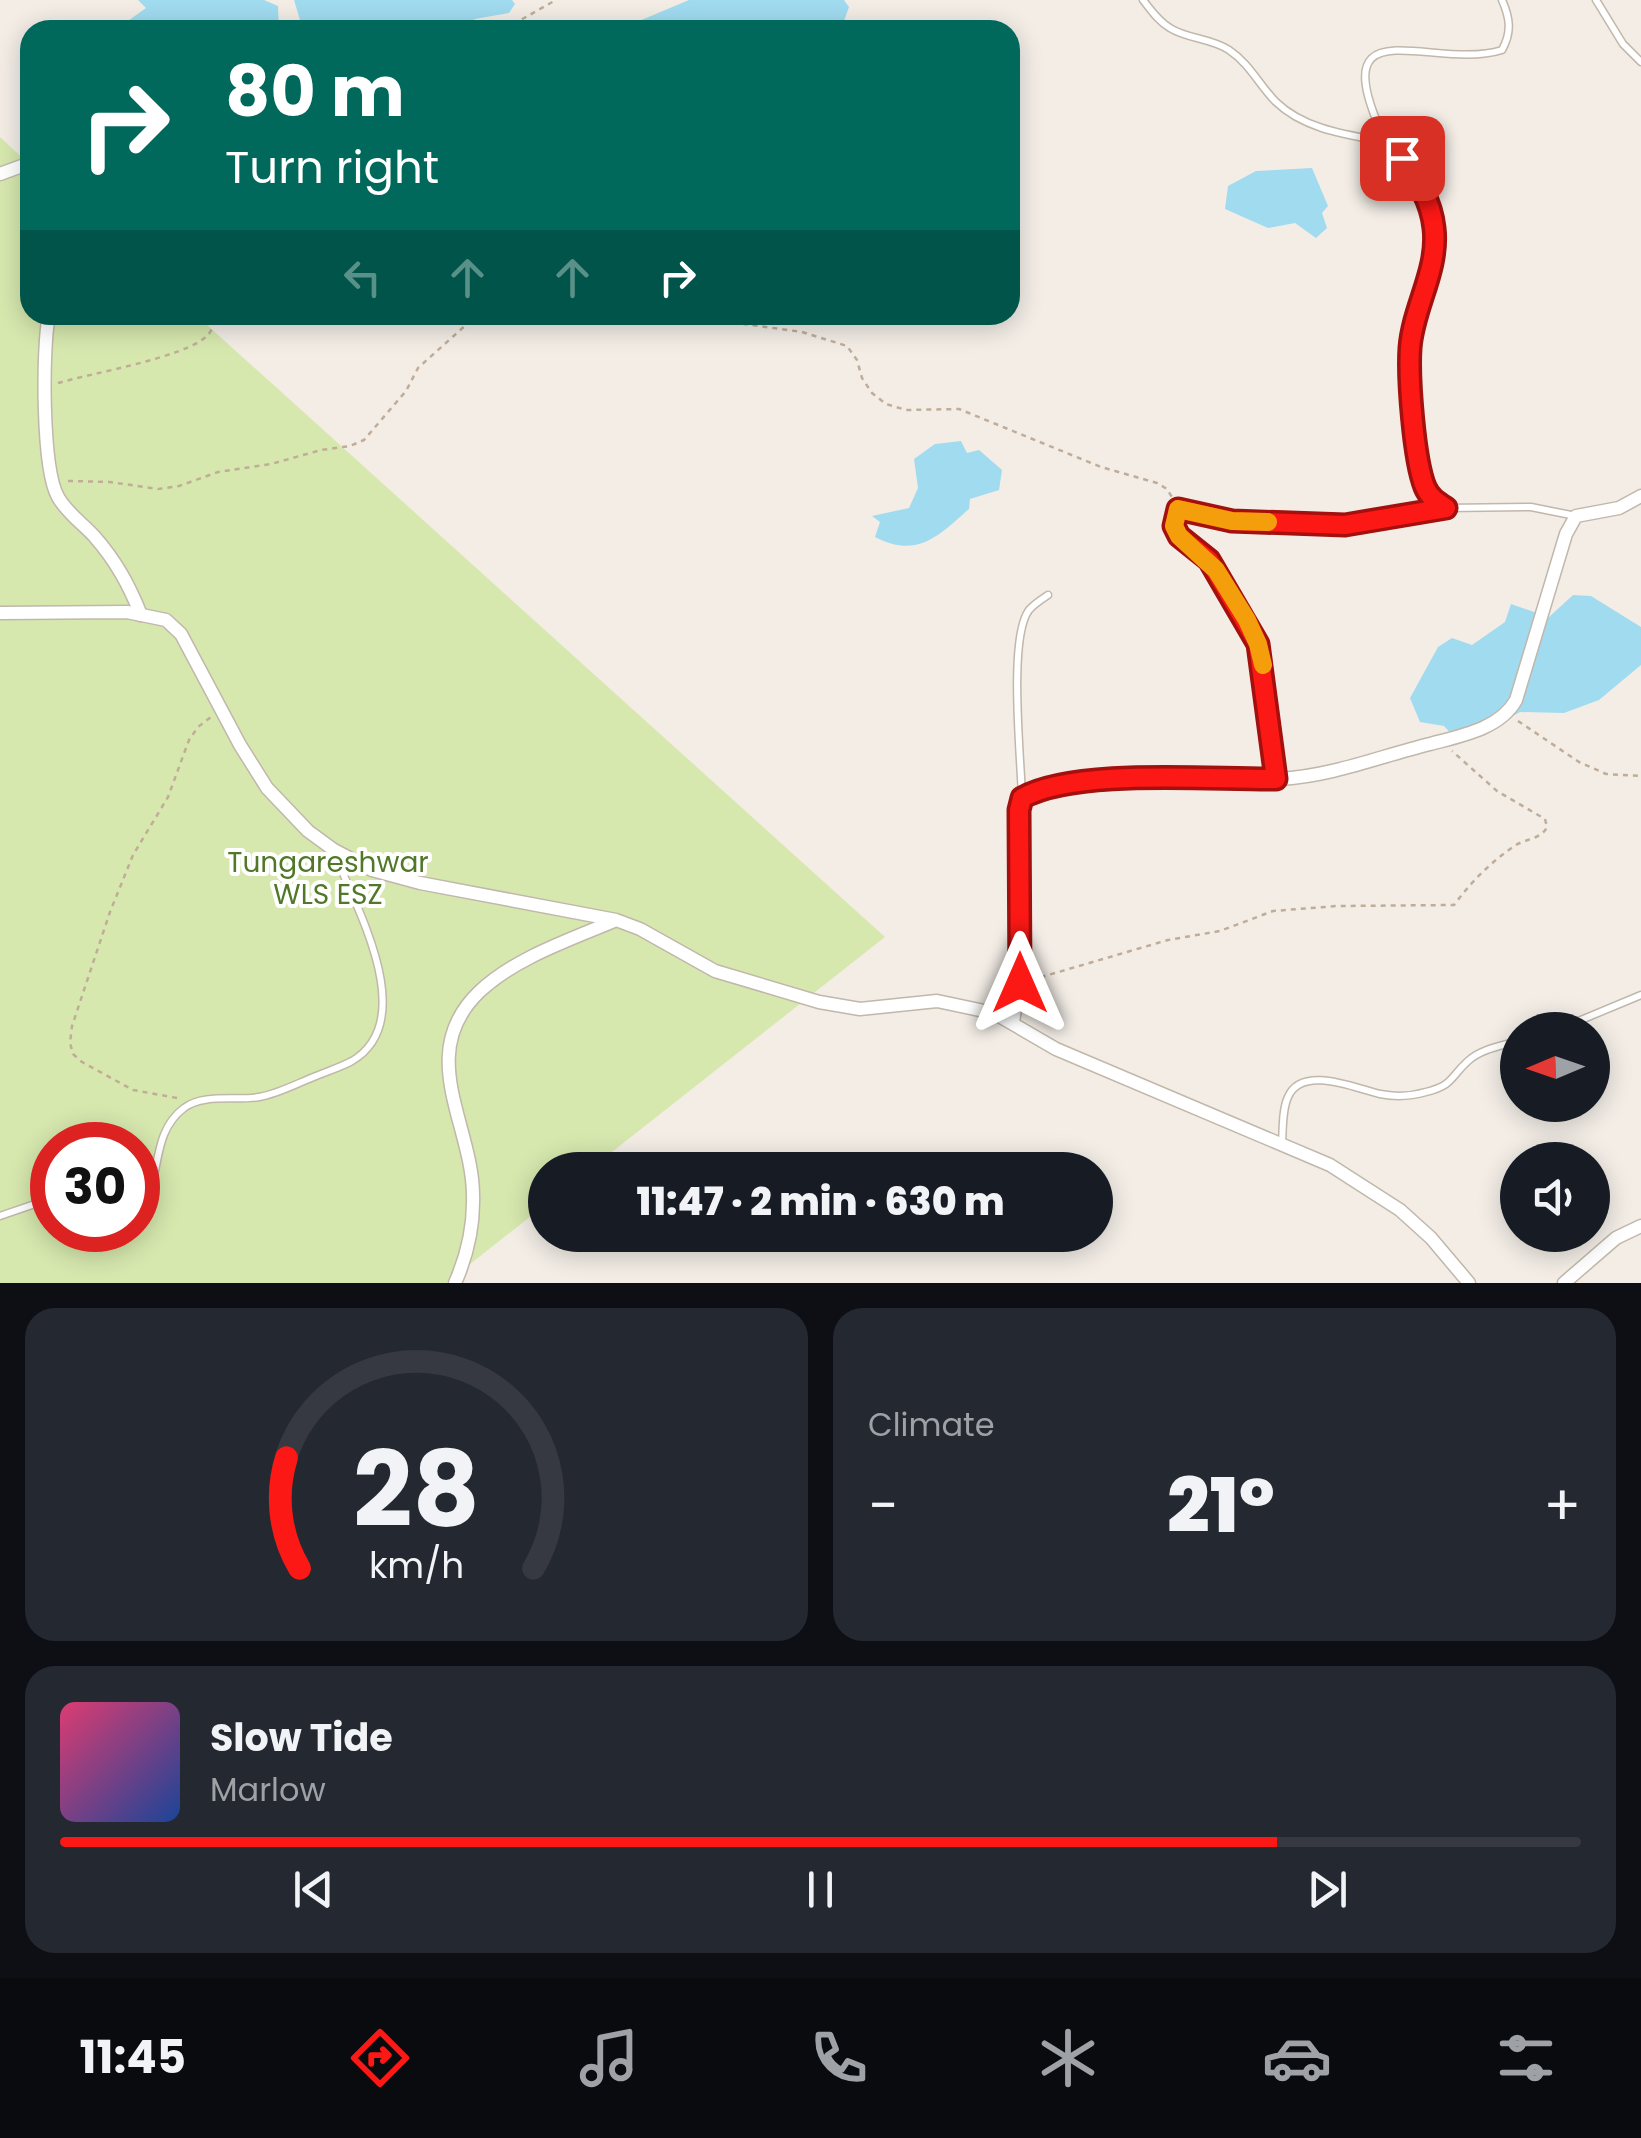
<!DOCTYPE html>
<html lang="en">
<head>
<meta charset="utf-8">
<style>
	:root { --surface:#171b24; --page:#242831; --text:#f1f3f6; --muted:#9ea1a6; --line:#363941; --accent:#fb1815 }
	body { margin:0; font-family:Poppins,sans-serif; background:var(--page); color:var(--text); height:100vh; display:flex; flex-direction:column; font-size:38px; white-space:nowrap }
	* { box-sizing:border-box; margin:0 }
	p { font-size:32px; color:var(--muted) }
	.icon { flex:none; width:55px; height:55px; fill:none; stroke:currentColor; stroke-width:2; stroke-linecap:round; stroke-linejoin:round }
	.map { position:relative; height:1283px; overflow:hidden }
	.side { display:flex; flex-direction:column; gap:25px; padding:25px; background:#0d0f14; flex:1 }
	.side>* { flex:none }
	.top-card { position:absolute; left:20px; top:20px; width:1000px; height:305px; border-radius:30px; box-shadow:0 5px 25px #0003; background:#00695c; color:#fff; overflow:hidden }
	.needle { width:65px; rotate:268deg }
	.tools { position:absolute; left:1500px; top:1012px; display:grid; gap:20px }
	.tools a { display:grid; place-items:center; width:110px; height:110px; border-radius:50%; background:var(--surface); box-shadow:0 5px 25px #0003; font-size:50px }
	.speed { position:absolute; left:30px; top:1122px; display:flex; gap:20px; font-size:50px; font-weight:700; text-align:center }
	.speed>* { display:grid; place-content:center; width:130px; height:130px; border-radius:50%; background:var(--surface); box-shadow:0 5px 25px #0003; line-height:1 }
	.speed .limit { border:15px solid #d22; background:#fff; color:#111 }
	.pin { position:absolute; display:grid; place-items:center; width:85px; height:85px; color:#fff; margin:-42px; border-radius:20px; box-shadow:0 5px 15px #0006 }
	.me { position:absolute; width:110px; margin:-55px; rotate:0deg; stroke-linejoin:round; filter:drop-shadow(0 0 8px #0008) }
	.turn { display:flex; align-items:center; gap:35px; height:210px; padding:0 40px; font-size:45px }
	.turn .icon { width:130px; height:130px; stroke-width:2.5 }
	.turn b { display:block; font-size:70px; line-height:85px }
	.lanes { display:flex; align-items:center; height:95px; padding:0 40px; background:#0003; justify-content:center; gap:50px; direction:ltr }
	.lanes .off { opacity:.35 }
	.big { font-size:75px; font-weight:800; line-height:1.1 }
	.side .card { flex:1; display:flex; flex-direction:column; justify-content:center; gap:15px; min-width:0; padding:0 35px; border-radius:30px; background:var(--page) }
	.side .dial { align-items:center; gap:0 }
	.dial svg { height:260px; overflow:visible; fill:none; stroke:var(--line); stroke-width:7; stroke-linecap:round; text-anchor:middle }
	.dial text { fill:var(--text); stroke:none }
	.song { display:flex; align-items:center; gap:30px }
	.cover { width:120px; height:120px; border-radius:15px; background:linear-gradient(135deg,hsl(340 70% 55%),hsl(220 70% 35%)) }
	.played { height:10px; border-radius:5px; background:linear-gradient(90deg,var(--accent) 80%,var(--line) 80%) }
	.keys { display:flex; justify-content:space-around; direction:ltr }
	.heat { display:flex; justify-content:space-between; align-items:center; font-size:55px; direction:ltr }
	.side .tiles { flex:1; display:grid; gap:25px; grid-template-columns:1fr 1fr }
	.card:last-child { grid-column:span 2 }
	.trip { position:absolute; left:528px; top:1152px; width:585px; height:100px; border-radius:50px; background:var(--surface); box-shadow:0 5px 25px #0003; font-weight:800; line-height:100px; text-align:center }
	.tab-bar { display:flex; height:160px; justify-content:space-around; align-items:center; background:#090b0e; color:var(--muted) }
	.tab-bar .icon { width:70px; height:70px }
	.tab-bar .on { color:var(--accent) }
	.tab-bar b { font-size:45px; color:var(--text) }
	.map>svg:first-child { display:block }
</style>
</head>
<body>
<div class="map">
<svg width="1641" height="1283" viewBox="0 0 1641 1283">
	<rect width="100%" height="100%" fill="#f3ede6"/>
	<path fill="#d6e8ae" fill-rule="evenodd" d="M 0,137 L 30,165 L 30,315 L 196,315 L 885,937 L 589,1170 L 545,1170 L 545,1205 L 446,1283 L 0,1283 ZM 52,1145 L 138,1145 L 138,1230 L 52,1230 Z"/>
	<g fill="#a1dbf0">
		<polygon points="138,0 264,0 278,6 279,30 133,30 125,23 146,8"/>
		<polygon points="294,0 512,0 515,4 509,13 475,19 456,30 303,30"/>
		<polygon points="689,0 844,0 849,7 844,21 866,25 864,30 595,30 602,25 620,29"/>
		<polygon points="1312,168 1328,206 1322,213 1327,228 1316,238 1295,223 1268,228 1225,209 1228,186 1256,171"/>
		<path d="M 961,441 L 967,453 L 979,450 L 1002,470 L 999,490 L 970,499 L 969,509 C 938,536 918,559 875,537 L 880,522 L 872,516 L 909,508 L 918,488 L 914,459 L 935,444 Z"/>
		<polygon points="1573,595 1591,596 1641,627 1641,665 1599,700 1564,713 1520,712 1474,738 1456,739 1444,726 1420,722 1410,698 1438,647 1452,638 1472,645 1505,622 1511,604 1549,617"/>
	</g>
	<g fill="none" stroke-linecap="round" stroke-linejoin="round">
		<g stroke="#c1b7ab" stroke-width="9">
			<g id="service">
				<path d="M 1143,0 C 1151,10 1158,21 1170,28 C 1187,39 1211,38 1229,50 C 1250,64 1259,85 1276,102 C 1305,130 1349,135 1386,142 C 1409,166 1430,193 1434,228 C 1439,270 1413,307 1410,348 C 1408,378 1414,460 1425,487 C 1429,497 1437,502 1446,508"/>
				<polyline points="1596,0 1623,44 1641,62"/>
				<path d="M 1385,140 C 1319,0 1433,72 1502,50 C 1512,32 1510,18 1502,0"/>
				<polyline points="1276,778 1258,643 1215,570 1179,536 1174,526 1178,509 1232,521 1345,525 1446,508 1531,507 1576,516"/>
				<path d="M 1022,798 C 1021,759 1008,638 1029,610 C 1034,604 1042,599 1048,595"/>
				<polyline points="1557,1030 1641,995"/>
				<path d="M 1282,1143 C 1283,1129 1282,1110 1288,1097 C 1302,1064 1357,1089 1380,1094 C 1395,1097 1412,1096 1426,1092 C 1454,1085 1450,1077 1468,1061 C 1481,1049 1501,1046 1518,1041"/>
				<path d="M 138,1210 C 164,1184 148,1135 184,1108 C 203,1093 237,1101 259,1097 C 278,1094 298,1083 316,1076 C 328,1071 341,1067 352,1061 C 421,1020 355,906 334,852"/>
				<polyline points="0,1216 35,1204 52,1203"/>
			</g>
		</g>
		<g stroke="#c1b7ab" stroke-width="15">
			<g id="minor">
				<polyline points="0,174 30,163"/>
				<path d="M 49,315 C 42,349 42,469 58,497 C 67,513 82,523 94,536 C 116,561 129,585 141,615"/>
				<polyline points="0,613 127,612 166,620 181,634 240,745 267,788 308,831 334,850 372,870 420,883 616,920 640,929 715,971 819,1002 860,1009 937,1001 994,1013 1056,1049 1330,1165 1400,1210 1431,1238 1469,1283"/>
				<path d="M 1013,1022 L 1019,983 L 1019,809 L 1022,798 C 1081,765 1210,784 1281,779 C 1335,775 1378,757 1430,744 C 1460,736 1500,729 1516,700 L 1566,534 L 1576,516 L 1619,508 L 1641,496"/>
				<path d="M 455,1283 C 467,1256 474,1224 473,1194 C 472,1124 415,1054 479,992 C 515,958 569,940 614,921"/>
				<polyline points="1564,1283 1616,1238 1641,1226"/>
			</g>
		</g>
		<g stroke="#c0ad99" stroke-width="2.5" stroke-dasharray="5 5" stroke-linecap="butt">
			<polyline points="494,30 517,22 556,0"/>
			<polyline points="633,315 723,321 802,332 847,346 857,360 862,378 872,393 886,404 906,410 959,409 1101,467 1157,483 1167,489 1173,499"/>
			<path d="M 58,383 C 92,373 183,358 207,336 C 212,331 215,322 216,315"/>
			<polyline points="68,481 110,482 158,489 179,486 218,472 271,464 321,450 350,446 364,440 406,391 418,368 477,315"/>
			<polyline points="1518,721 1579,762 1606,774 1641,776"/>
			<path d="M 1031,980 L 1168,940 L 1220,931 L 1273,911 L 1337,906 L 1454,905 C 1471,882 1490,863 1513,847 C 1525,838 1541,840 1547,827 L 1545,819 L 1497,791 L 1452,751"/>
			<polyline points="177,1098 133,1090 82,1062 73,1054 70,1043 72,1026 110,912 133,855 168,797 189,740 198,727 211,717"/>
		</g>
		<use href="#service" stroke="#fff" stroke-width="6"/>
		<use href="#minor" stroke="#fff" stroke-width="12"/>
	</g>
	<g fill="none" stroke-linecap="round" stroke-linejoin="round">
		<g stroke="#a3100e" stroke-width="25">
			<path id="route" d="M 1020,983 L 1019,810 L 1022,798 C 1075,768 1211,780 1276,779 L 1258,644 L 1209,560 L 1179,536 L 1174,526 L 1178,509 L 1232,521 L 1345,525 L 1446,508 C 1437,502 1429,497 1425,487 C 1414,460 1408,378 1410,348 C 1413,307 1439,270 1434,228 C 1431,200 1417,180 1402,158"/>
		</g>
		<use href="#route" stroke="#fb1815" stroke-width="18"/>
		<polyline stroke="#f59e0b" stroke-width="18" points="1263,665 1258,644 1247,620 1216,570 1179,536 1174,526 1178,509 1232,521 1268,522"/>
	</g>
	<g text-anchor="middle" stroke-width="8" stroke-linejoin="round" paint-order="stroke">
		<g font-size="28" fill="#517828" stroke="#fff">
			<text x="328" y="872">Tungareshwar<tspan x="328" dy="32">WLS ESZ</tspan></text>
		</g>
	</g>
</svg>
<div class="tools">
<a><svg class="needle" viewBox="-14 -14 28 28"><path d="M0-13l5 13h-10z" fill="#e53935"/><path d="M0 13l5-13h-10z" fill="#9ea1a6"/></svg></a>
<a><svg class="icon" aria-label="sound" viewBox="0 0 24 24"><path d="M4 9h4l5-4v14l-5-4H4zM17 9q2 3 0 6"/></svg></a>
</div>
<div class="speed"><div class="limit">30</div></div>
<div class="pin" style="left:1402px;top:158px;background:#d93025"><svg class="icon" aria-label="arrive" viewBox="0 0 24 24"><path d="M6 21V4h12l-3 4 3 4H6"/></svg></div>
<svg class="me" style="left:1020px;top:983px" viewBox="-20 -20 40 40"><path d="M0-17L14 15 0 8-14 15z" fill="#fb1815" stroke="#fff" stroke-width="4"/></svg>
<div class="trip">11:47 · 2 min · 630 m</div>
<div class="top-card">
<div class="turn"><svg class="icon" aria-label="right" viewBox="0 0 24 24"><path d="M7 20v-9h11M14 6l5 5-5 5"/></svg><div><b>80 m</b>Turn right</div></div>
<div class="lanes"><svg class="icon off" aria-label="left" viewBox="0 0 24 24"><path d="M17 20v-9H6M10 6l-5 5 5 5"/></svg><svg class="icon off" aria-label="ahead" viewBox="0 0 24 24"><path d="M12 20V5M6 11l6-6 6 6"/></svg><svg class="icon off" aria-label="ahead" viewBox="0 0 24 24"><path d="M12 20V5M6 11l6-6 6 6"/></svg><svg class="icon" aria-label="right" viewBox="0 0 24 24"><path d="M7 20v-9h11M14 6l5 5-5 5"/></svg></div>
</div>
</div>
<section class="side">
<div class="tiles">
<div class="card dial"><svg viewBox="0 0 100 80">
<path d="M14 69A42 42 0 1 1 86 69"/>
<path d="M14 69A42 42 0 0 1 10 35" stroke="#fb1815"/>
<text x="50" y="56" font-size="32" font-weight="700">28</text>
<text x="50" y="72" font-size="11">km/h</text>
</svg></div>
<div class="card"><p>Climate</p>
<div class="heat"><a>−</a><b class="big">21°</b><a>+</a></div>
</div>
<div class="card">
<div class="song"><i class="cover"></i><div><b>Slow Tide</b><p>Marlow</p></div></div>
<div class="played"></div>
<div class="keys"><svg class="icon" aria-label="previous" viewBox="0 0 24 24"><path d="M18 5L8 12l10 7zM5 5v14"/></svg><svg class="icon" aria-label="pause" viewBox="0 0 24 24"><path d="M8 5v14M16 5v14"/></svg><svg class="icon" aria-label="next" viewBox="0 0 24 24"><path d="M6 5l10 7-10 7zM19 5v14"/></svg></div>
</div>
</div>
</section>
<nav class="tab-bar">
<b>11:45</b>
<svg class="icon on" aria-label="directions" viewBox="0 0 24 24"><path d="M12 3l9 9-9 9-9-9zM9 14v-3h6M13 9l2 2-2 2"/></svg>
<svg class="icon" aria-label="music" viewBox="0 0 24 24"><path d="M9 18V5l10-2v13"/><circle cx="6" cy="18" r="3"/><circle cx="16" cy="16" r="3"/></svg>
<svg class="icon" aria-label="phone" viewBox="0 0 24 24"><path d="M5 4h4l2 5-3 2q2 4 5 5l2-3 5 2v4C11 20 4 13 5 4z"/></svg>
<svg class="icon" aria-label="climate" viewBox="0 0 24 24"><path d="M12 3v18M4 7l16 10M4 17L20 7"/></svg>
<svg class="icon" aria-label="car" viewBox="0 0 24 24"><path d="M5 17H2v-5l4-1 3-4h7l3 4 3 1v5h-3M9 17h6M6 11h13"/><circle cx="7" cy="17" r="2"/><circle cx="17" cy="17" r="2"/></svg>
<svg class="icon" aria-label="filters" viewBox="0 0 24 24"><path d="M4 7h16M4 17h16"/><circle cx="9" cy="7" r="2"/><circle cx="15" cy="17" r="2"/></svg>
</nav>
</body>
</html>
